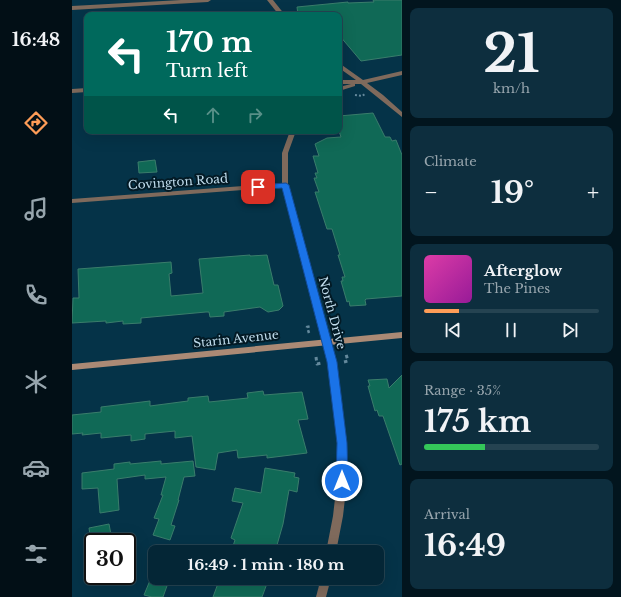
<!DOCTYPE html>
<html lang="en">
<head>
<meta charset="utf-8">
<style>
	:root { --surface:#042636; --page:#0d2e3e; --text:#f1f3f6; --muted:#97a5ad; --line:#254351; --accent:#fe9c57 }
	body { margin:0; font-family:"Libre Baskerville",serif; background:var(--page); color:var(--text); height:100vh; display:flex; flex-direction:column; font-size:15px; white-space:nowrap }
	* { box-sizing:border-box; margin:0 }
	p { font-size:13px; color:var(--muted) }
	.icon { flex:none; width:22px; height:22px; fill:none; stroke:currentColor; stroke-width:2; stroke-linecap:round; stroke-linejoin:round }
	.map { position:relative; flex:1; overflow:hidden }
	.side { display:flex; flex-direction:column; gap:8px; padding:8px; background:#02151e; width:219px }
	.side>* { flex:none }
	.banner { position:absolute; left:12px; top:12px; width:258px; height:122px; border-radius:8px; box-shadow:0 4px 16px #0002,0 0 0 1px var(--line); background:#00695c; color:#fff; overflow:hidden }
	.speed { position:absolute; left:12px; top:533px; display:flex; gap:8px; font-size:20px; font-weight:700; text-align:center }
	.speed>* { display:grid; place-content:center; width:52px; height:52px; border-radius:50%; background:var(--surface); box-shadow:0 4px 16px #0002,0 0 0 1px var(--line); line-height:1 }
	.speed .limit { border:2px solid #111; border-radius:6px; background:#fff; color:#111 }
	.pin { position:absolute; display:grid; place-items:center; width:34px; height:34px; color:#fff; margin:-17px; border-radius:8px; box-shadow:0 2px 6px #0006 }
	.me { position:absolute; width:44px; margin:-22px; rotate:0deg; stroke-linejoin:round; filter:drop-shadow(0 0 3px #0008) }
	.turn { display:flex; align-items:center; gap:14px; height:84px; padding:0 16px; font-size:18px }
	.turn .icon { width:52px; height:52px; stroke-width:2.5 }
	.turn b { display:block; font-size:28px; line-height:34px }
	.lanes { display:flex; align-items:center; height:38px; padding:0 16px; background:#0003; justify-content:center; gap:20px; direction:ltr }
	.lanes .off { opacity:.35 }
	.big { font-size:30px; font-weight:700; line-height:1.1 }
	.side .widget { flex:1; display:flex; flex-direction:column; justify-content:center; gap:6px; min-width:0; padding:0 14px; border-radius:8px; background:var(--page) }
	.side .dial { align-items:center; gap:0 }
	.dial b { font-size:52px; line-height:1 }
	.song { display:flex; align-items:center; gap:12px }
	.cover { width:48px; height:48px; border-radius:6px; background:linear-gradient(135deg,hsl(320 70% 55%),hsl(300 70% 35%)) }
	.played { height:4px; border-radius:2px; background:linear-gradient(90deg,var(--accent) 20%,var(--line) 20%) }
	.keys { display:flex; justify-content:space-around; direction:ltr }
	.heat { display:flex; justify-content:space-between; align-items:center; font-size:22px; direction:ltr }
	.charge { height:6px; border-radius:3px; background:linear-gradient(90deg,#34c759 35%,var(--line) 0) }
	.trip { position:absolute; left:76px; top:545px; width:236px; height:40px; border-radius:8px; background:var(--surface); box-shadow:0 4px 16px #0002,0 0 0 1px var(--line); font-weight:700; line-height:40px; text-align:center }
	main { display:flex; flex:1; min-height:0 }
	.dock { display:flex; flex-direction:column; width:72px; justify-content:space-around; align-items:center; background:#020f16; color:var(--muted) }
	.dock .icon { width:28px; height:28px }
	.dock .active { color:var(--accent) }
	.dock b { font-size:18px; color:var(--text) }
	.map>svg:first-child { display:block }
</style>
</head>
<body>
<main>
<nav class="dock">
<b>16:48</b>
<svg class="icon active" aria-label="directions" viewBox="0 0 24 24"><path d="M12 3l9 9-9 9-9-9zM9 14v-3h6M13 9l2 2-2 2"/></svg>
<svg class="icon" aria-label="music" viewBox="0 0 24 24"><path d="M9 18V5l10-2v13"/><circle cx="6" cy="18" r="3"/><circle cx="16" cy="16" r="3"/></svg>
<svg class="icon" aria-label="phone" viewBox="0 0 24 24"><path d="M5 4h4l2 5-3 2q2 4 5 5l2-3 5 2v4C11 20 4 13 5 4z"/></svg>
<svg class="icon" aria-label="climate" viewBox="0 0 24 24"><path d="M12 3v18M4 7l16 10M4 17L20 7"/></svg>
<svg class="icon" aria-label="car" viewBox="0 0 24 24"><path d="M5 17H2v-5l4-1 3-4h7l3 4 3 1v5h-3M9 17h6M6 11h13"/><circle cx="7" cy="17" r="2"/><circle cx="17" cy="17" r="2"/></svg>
<svg class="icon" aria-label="filters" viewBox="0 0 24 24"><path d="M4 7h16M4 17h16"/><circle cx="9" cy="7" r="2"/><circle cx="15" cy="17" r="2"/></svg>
</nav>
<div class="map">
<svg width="330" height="597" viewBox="0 0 330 597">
	<rect width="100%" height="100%" fill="#053348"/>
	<g fill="#106956" stroke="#3a7d6b">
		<polygon points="301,0 330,0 330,55 289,61 267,35 267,15 226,15 225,7 276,2 276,3 302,2"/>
		<polygon points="301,113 313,137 318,137 320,141 324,140 330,155 330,296 294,299 293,300 294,305 278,306 277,301 275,302 269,281 271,281 270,277 273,277 266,255 268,255 260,229 255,229 243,192 247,192 242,178 245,178 243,173 246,173 241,156 247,156 243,144 255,138 269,137 267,131 267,116"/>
		<polygon points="83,160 85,172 67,173 66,162"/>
		<polygon points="178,255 178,256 195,255 202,285 206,285 211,306 207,310 196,312 188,307 152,312 152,316 138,317 137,312 134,312 69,318 69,323 51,324 51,321 34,323 34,321 0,323 1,298 7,298 6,269 99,262 100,273 97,274 99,296 131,293 127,259"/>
		<polygon points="330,375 330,464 328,465 311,416 307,416 305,410 303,411 296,386 298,386 296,380 315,379 317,388"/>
		<polygon points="191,391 192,395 230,392 236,419 226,420 235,453 195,458 195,455 166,458 165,450 146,453 143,470 124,467 120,436 103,438 103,431 73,434 73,439 59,441 59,435 29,438 29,433 10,435 11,433 0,434 0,415 29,412 29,407 78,401 78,406 116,401 116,398 136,396 137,402 176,398 175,393"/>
		<polygon points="89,461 89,464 121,461 123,476 112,477 106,500 107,500 99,525 103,526 98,540 81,535 87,519 82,518 91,495 89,495 94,477 73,479 73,475 45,479 47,510 28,513 26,488 10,489 10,473 42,469 42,464 58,462 58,464"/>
		<polygon points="193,468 223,473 222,477 227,478 225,492 217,490 211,524 203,552 159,552 163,540 159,538 171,503 160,501 163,488 189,493"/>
		<polygon points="37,524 40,540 19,542 17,528"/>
		<polygon points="79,578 96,583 91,597 80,597 72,595"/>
		<polygon points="148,578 197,578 190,597 141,597"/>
	</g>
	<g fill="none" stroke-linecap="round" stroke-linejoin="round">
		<polyline stroke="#64899c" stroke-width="2" stroke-dasharray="2 2" stroke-linecap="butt" points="283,95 290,96 293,94"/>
		<g stroke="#64899c" stroke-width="2.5" stroke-dasharray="3 3" stroke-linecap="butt">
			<polyline points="261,324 265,324 268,331"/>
			<polyline points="237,333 235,327 239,326"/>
		</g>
		<g stroke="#64899c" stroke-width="3" stroke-dasharray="3.5 3.5" stroke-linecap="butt">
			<polyline points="244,357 245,364 250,363"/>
			<polyline points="272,362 276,361 274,354"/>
		</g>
		<g fill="#7f6a5c" fill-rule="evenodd">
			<polygon points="109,0 139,0 136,2 0,10 0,6"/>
			<polygon points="195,0 201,0 213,15 207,15"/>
			<polygon points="267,63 291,80 330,71 330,75 295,83 311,95 330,112 330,117 289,84 283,84 283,86 267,91 267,87 279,84 267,84 267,80 284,80 267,68"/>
			<polygon points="15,88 15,92 0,93 0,89"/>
			<polygon points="218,131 224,131 216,153 216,185 264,362 275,443 275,481 271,516 264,552 254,552 261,516 265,481 265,443 256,362 210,187 0,203 0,199 210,183 210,153"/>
			<polygon points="249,578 259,578 254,597 244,597"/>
		</g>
		<polygon fill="#ab8a75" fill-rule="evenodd" points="330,332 330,338 0,370 0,364"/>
	</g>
	<polygon fill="#1a73e8" stroke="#114b97" points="214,183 217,185 265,362 275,443 276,481 274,484 270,485 266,484 264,481 265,443 255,362 210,188 186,190 183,187 186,185"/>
	<g text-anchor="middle" stroke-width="4" stroke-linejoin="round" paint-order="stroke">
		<g font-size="12" fill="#c1dded" stroke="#031a25">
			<text transform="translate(106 182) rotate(-4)" y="4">Covington Road</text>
			<text transform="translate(260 313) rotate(75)" y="4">North Drive</text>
			<text transform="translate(164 339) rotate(-6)" y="4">Starin Avenue</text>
		</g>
	</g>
</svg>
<div class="speed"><div class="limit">30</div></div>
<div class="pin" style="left:186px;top:187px;background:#d93025"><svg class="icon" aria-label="arrive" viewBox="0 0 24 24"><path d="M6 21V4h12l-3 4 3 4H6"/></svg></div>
<svg class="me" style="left:270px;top:481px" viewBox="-20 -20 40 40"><circle r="17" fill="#1a73e8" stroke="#fff" stroke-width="3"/><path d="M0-11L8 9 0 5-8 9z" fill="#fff"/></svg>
<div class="trip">16:49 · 1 min · 180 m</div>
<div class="banner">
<div class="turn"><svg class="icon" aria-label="left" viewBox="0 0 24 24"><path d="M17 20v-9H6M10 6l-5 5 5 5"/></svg><div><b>170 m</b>Turn left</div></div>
<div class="lanes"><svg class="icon" aria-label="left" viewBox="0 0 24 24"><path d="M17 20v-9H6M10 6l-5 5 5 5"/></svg><svg class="icon off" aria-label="ahead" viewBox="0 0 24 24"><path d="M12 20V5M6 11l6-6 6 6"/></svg><svg class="icon off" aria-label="right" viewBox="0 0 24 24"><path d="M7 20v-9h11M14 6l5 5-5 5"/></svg></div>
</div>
</div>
<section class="side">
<div class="widget dial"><b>21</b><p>km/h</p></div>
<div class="widget"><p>Climate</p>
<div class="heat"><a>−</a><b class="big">19°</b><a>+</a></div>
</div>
<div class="widget">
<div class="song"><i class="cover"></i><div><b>Afterglow</b><p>The Pines</p></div></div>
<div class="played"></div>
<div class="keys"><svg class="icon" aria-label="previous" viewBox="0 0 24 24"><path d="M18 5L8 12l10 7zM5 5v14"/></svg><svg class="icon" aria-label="pause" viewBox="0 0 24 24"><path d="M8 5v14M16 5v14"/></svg><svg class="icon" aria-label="next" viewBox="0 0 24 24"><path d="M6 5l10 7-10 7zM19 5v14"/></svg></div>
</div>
<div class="widget"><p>Range · 35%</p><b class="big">175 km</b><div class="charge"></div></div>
<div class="widget"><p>Arrival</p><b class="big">16:49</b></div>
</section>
</main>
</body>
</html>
